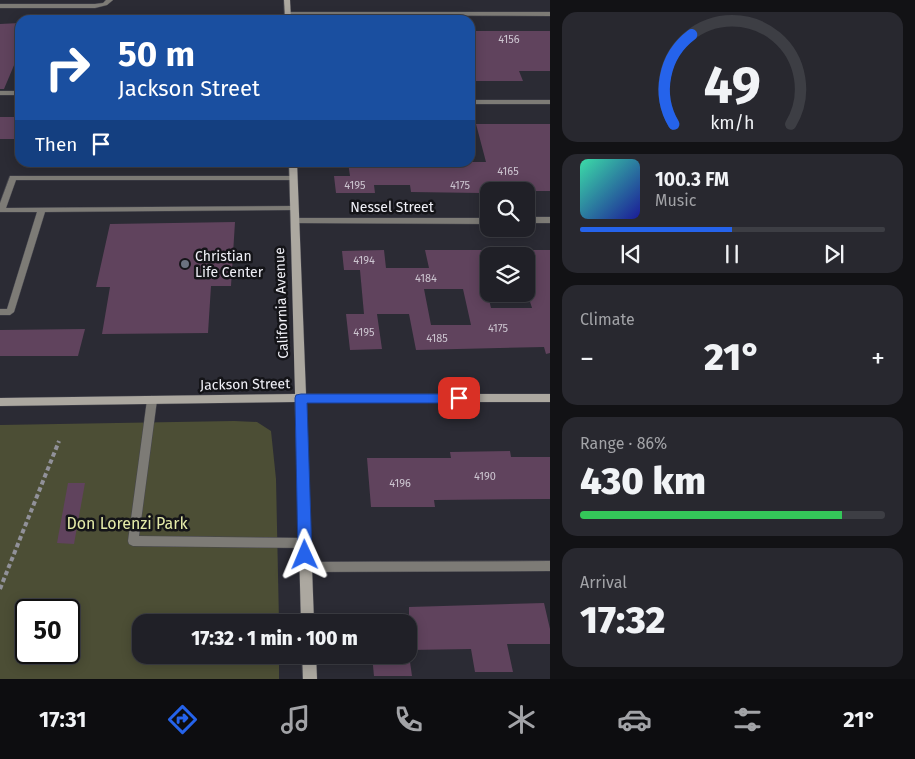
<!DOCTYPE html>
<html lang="en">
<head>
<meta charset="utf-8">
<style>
	:root { --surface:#202027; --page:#28282f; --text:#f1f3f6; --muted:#a2a3a7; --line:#3d3e44; --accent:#2563eb }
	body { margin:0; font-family:"Fira Sans",sans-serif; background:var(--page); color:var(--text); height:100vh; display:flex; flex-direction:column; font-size:19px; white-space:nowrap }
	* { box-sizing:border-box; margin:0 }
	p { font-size:16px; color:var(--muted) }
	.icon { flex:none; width:28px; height:28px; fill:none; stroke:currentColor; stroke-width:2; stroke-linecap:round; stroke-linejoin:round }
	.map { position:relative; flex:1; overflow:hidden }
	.sheet { display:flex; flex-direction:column; gap:12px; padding:12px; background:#121215; width:365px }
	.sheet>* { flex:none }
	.hud { position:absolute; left:15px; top:15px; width:460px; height:152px; border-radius:15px; box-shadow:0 2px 12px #0003,0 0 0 1px var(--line); background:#1a4fa0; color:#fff; overflow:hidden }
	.tools { position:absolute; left:480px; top:182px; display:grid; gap:10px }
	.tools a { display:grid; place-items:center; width:55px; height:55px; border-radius:10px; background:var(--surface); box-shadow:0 2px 12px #0003,0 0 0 1px var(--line); font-size:25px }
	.speed { position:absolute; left:15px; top:599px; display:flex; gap:10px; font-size:25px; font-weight:700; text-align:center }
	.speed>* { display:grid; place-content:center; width:65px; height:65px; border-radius:50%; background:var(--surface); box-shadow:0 2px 12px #0003,0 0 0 1px var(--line); line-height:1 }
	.speed .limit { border:2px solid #111; border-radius:8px; background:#fff; color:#111 }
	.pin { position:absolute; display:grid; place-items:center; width:42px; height:42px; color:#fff; margin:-21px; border-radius:10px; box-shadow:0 2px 8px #0006 }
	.me { position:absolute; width:55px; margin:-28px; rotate:359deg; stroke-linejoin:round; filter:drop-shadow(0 0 4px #0008) }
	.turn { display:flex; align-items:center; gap:18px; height:105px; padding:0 20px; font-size:22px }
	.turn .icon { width:65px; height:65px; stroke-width:2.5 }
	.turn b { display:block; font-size:35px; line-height:42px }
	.then { display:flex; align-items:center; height:48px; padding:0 20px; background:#0003; gap:10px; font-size:19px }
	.big { font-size:38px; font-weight:800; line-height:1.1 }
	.sheet .card { flex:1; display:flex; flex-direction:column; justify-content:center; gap:8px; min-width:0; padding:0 18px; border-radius:15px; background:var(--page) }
	.sheet .dial { align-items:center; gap:0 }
	.dial svg { height:130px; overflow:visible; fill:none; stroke:var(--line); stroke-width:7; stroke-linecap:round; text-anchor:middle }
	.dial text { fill:var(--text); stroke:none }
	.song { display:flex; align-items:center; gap:15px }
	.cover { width:60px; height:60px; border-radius:8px; background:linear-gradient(135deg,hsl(160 70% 55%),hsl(240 70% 35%)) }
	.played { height:5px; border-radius:2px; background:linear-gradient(90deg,var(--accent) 50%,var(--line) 50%) }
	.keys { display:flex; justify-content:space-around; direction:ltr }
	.heat { display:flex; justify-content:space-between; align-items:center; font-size:28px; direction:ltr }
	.charge { height:8px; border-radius:4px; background:linear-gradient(90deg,#34c759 86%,var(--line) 0) }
	.trip { position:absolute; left:132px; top:614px; width:285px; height:50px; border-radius:15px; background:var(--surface); box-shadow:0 2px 12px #0003,0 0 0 1px var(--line); font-weight:800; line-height:50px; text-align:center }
	.menu { display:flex; height:80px; justify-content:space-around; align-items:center; background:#0d0d10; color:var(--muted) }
	.menu .icon { width:35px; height:35px }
	.menu .active { color:var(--accent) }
	.menu b { font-size:22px; color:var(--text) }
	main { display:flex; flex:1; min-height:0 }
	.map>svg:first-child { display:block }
</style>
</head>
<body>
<main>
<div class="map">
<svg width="550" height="679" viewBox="0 0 550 679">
	<rect width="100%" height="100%" fill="#2b2b34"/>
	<path fill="#4c4e35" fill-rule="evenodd" d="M 234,421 L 257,422 L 271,431 L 276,479 L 279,622 L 141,622 L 141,655 L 279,655 L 279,679 L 0,679 L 0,425 ZM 26,610 L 69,610 L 69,652 L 26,652 Z"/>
	<g fill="#60435d" fill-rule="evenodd">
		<polygon points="20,23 20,51 4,89 0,89 0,24"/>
		<polygon points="470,31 550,31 550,71 519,71 523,81 470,81"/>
		<rect x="0" y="117" width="20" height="22"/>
		<polygon points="476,124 550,124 550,191 481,191 481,193 411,192 410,185 374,185 375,193 336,193 334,176 350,176 348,162 486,162"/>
		<polygon points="235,222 231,286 211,286 208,333 102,334 110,287 96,287 110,224"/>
		<path d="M 384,250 L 386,268 L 429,268 L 425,250 L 489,250 L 489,275 L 483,275 L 491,308 L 532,308 L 526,289 L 526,250 L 550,250 L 550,353 L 546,354 L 544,347 L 416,350 L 409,314 L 377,314 L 382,349 L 350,350 L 346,314 L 364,314 L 360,270 L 344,270 L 342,251 ZM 424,289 L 463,289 L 471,325 L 431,325 Z"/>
		<polygon points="85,329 78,356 0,356 0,330"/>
		<polygon points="510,451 511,457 550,457 550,499 434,500 435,507 371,507 367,458 451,458 450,452"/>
		<polygon points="68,483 85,483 74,544 57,543"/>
		<polygon points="544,603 550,629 550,644 507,644 513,672 475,672 471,649 409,650 409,607"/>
		<polygon points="372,655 409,655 412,676 374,676"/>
	</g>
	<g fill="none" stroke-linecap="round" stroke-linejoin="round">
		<g stroke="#47474f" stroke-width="1">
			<g id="service">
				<polygon points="10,176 293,176 297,178 293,180 16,180 6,208 294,206 298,208 294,210 45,212 14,312 10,315 0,315 0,309 7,309 37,212 0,212 0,203"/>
				<polygon points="152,396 155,398 157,400 139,536 305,538 309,540 310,543 309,546 305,548 133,546 129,544 128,541 147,400 149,398"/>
				<polygon points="550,561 550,571 306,572 302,570 301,567 302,564 306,562"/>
			</g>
		</g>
		<g stroke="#47474f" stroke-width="1">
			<g id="minor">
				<polygon points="106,0 113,0 107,5 95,8 0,8 0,4 95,4 103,3"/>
				<polygon points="286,12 550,12 550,16 288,15 286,14"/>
				<rect x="0" y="91" width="20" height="4"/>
				<rect x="470" y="100" width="80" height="4"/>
				<rect x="526" y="217" width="24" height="6"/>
				<polygon points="295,218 489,218 489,224 292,223 291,221 292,219"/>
			</g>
		</g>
		<g stroke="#47474f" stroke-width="1">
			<g id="secondary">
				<polygon points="284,0 290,0 291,20 285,20"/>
				<polygon points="289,162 297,162 306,394 550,394 550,402 306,402 314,622 301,622 295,402 0,406 0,398 295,394"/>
				<polygon points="302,655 316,655 317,679 303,679"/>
			</g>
		</g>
		<polyline stroke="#919199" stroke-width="4" stroke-dasharray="4.5 3" stroke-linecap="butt" points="0,589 59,441"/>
		<use href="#service" fill="#7d7b76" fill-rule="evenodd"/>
		<use href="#minor" fill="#7d7b76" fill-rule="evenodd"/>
		<use href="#secondary" fill="#aca8a0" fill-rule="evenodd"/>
	</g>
	<polygon fill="#2563eb" stroke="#184099" points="301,394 459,394 463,395 465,398 463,402 459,403 307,403 312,555 310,560 305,562 300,560 298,555 295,398 296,395"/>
	<circle fill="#6b7280" stroke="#141418" stroke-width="2" cx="185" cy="264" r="5"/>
	<g text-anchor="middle" stroke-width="5" stroke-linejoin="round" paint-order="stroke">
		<g font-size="11" fill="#ccc5d0">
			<text x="509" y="43">4156</text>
			<text x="508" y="175">4165</text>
			<text x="355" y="189">4195</text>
			<text x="460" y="189">4175</text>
			<text x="364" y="264">4194</text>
			<text x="426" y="282">4184</text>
			<text x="498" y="332">4175</text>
			<text x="364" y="336">4195</text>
			<text x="437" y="342">4185</text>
			<text x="485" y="480">4190</text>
			<text x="400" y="487">4196</text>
		</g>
		<g font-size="14" fill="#f0f0f7" stroke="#141418">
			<text x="392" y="212">Nessel Street</text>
			<text transform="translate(281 303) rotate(-92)" y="5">California Avenue</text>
			<text transform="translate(245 384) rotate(-1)" y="5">Jackson Street</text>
		</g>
		<g font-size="14" fill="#f0f0f7" stroke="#141418" text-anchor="start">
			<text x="195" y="261">Christian<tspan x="195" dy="16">Life Center</tspan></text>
		</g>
		<g font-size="16" fill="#e4eaa8" stroke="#141418">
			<text x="127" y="529">Don Lorenzi Park</text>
		</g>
	</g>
</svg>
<div class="tools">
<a><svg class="icon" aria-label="search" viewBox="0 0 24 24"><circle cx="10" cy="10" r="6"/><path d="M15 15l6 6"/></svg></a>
<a><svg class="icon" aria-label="layers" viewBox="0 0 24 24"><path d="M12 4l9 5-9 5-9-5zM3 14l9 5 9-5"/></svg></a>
</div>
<div class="speed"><div class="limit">50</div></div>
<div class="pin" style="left:459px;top:398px;background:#d93025"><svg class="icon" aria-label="arrive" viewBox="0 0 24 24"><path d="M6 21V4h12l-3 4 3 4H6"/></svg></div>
<svg class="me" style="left:305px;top:555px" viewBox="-20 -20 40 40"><path d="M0-17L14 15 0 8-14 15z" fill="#2563eb" stroke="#fff" stroke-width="4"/></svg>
<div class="trip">17:32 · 1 min · 100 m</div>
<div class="hud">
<div class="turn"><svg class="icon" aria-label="right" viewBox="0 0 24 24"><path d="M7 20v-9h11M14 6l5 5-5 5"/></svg><div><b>50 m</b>Jackson Street</div></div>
<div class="then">Then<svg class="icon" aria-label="arrive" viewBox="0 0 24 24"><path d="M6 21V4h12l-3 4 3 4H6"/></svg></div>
</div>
</div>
<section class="sheet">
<div class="card dial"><svg viewBox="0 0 100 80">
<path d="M14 69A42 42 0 1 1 86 69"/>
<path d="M14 69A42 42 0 0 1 25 14" stroke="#2563eb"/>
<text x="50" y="56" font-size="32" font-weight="700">49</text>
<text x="50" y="72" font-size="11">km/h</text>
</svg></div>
<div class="card">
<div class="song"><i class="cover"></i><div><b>100.3 FM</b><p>Music</p></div></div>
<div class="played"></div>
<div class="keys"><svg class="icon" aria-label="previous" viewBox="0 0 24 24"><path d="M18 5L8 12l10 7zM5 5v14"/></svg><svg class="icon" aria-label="pause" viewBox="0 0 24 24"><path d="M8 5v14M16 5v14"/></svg><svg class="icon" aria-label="next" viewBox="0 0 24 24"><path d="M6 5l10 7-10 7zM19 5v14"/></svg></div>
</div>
<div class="card"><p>Climate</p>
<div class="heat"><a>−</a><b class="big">21°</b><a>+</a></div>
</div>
<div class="card"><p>Range · 86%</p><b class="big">430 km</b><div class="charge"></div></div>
<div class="card"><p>Arrival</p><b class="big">17:32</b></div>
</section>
</main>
<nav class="menu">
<b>17:31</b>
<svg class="icon active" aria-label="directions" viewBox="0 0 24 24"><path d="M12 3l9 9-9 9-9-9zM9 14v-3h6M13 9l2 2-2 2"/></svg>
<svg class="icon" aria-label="music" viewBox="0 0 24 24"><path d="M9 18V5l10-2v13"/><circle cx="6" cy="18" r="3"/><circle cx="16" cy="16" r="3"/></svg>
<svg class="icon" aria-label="phone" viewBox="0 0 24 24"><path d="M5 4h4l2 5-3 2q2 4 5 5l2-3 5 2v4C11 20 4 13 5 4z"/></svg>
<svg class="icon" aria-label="climate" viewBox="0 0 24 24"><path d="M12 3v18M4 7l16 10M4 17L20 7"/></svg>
<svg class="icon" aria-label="car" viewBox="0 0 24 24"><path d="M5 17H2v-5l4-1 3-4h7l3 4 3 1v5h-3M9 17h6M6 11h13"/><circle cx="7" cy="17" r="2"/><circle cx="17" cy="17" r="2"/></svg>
<svg class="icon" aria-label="filters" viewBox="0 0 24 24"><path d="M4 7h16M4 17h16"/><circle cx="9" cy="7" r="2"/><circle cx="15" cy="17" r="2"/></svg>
<b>21°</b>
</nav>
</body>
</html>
